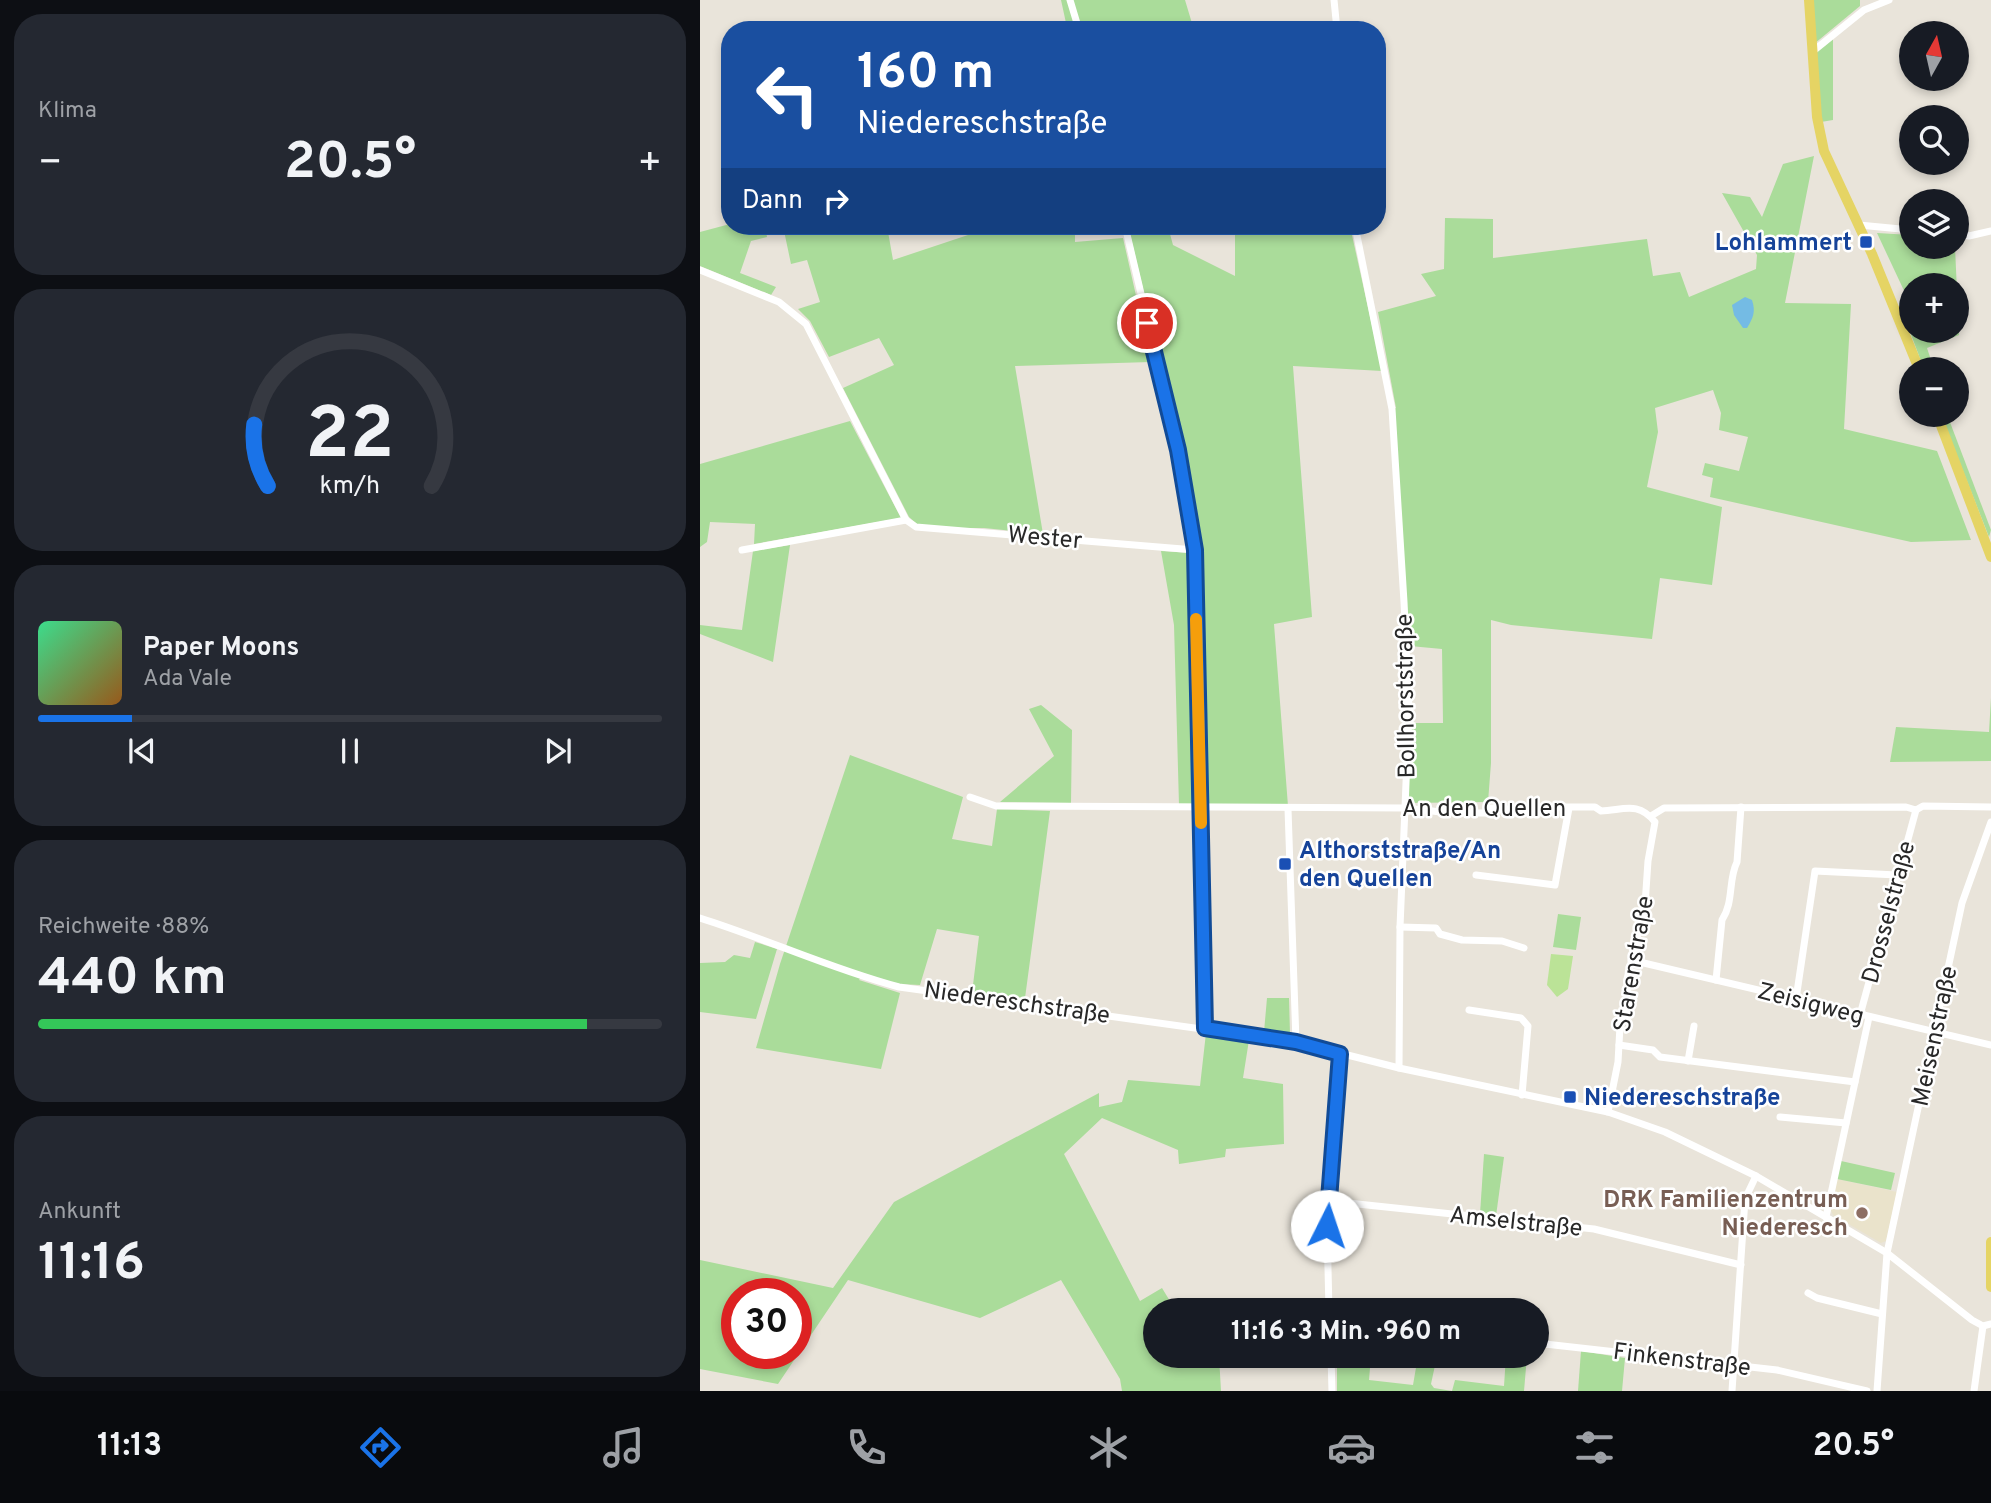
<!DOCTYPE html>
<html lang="de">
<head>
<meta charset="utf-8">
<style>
	:root { --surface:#171b24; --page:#242831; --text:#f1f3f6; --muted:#9ea1a6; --line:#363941; --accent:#1a73e8 }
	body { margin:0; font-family:Overpass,sans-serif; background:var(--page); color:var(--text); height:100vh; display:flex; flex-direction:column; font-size:26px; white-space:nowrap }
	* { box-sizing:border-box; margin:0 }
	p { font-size:23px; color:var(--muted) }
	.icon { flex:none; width:38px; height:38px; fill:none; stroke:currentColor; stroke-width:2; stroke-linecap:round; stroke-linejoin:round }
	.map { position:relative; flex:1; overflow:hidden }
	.details { display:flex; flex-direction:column; gap:14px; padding:14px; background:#0d0f14; width:700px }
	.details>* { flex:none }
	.top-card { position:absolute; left:21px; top:21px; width:665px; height:214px; border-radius:28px; box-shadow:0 4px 10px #0003; background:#1a4fa0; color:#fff; overflow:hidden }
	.needle { width:46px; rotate:8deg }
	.buttons { position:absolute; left:1199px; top:21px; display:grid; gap:14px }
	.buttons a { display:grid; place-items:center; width:70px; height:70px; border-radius:50%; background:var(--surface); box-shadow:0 4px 10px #0003; font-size:35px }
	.speed { position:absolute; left:21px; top:1278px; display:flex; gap:14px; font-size:35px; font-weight:700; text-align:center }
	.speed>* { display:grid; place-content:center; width:91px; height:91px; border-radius:50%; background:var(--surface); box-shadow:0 4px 10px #0003; line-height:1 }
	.speed .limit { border:10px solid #d22; background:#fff; color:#111 }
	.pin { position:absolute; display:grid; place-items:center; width:60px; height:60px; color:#fff; margin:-30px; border:4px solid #fff; border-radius:50%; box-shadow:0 2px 7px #0007 }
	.me { position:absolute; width:77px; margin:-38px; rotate:4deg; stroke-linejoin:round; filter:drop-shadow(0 0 5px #0008) }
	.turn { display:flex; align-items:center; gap:24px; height:147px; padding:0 21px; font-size:32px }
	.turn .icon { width:91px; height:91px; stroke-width:2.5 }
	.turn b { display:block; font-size:49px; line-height:60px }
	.then { display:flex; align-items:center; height:66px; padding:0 21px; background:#0003; gap:14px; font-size:26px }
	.big { font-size:52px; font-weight:700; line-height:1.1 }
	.details .tile { flex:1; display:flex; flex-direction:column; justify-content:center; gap:10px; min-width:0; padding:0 24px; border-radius:28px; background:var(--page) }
	.details .dial { align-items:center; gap:0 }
	.dial svg { height:182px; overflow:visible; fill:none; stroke:var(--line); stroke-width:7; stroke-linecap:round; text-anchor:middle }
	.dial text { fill:var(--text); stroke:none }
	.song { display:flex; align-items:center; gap:21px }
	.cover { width:84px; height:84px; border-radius:10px; background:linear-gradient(135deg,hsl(150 70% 55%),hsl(30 70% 35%)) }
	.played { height:7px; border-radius:4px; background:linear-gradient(90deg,var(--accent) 15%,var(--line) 15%) }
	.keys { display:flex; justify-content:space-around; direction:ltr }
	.heat { display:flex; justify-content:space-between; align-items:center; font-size:38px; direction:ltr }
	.charge { height:10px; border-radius:5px; background:linear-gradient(90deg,#34c759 88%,var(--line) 0) }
	.trip { position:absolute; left:443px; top:1298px; width:406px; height:70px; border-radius:35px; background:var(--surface); box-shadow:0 4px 10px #0003; font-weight:700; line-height:70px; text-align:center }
	.tab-bar { display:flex; height:112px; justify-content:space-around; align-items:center; background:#090b0e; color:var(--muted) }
	.tab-bar .icon { width:49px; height:49px }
	.tab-bar .current { color:var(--accent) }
	.tab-bar b { font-size:32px; color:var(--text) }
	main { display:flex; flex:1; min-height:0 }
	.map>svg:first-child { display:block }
</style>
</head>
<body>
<main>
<section class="details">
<div class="tile"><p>Klima</p>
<div class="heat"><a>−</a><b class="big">20.5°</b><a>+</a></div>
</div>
<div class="tile dial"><svg viewBox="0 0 100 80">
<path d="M14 69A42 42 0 1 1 86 69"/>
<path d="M14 69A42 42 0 0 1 8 42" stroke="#1a73e8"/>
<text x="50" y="56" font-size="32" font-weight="700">22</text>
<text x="50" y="72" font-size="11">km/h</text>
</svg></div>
<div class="tile">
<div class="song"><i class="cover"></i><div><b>Paper Moons</b><p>Ada Vale</p></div></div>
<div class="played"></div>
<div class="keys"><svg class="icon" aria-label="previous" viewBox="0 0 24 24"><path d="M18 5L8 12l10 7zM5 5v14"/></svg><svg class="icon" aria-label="pause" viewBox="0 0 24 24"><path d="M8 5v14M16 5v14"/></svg><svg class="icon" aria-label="next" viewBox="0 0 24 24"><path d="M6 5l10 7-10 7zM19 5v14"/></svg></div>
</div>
<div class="tile"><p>Reichweite · 88%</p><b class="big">440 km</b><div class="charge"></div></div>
<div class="tile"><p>Ankunft</p><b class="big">11:16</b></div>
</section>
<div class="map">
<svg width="1291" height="1391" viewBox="0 0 1291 1391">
	<rect width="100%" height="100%" fill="#e9e4da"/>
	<polygon fill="#eae3cb" points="1137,1179 1197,1192 1186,1241 1181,1243 1133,1215 1131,1210"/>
	<g fill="#aadc9a" fill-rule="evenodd">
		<polygon points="361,0 485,0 494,30 361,30 366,23"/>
		<polygon points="1112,0 1160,0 1160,6 1114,44"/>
		<polygon points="1133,38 1133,120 1121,122 1116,52"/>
		<polygon points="1114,156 1085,303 1151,304 1144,429 1237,451 1271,540 1211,542 1010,497 1013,478 1002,475 1005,463 1039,471 1048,437 1019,430 1021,413 1013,390 955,408 958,432 947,487 1022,507 1012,585 960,578 952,639 811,625 791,620 791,763 788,802 708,803 711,723 743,723 742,649 710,646 692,409 696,408 678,312 736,296 721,274 744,269 745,218 793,219 793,258 947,239 953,276 980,272 989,297 1056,269 1057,255 1022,193 1050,197 1062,217 1083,164"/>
		<polygon points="30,224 65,226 67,237 51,241 40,273 76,287 71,295 0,266 0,232"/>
		<polygon points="83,226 187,226 193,260 280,231 280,226 375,226 375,242 423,238 451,362 315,366 343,534 284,528 231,528 218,525 209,517 143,388 194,365 179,338 129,357 110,321 98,309 120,302 107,260 91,264"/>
		<polygon points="529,226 650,226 682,371 593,366 612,617 574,624 588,806 503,805 497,547 481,448 430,234 470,234 473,245 535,276 535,235"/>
		<path d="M 1177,233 L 1211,235 L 1211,247 L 1255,247 L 1259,335 L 1227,348 L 1234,369 L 1224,369 L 1199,303 L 1207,297 ZM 1211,285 L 1256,285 L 1256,331 L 1211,331 Z"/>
		<polygon points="1241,415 1248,417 1291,530 1289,537"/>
		<polygon points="150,421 201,518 54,544 55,524 10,522 7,542 0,547 0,464"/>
		<polygon points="90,545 73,662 0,634 0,625 42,630 53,551"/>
		<polygon points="461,551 491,553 497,804 479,805 474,625"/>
		<polygon points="1291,698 1291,761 1190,762 1196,727 1289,732"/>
		<polygon points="341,705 372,730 371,803 300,802 354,756 329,709"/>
		<polygon points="150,755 263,797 252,839 292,846 297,809 350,811 325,998 272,993 279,936 237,929 220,985 198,984 163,974 159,980 200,993 181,1069 56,1048 80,964"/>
		<polygon points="858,914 881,917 876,950 853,947"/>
		<polygon points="55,942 77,949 56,1019 0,1012 0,963 25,962 34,955 50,958"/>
		<polygon points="567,998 589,998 590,1034 564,1032"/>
		<path d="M 506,1033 L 549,1040 L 543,1078 L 583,1084 L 584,1144 L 526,1149 L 525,1157 L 479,1164 L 478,1150 L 402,1118 L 364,1154 L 440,1301 L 462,1288 L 476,1311 L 455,1311 L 455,1356 L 519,1356 L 521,1391 L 422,1391 L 420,1379 L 361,1280 L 280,1318 L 148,1280 L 78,1384 L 0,1369 L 0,1260 L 133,1288 L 194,1202 L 399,1093 L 399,1107 L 422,1102 L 428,1080 L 500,1086 ZM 37,1293 L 96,1293 L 96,1353 L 37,1353 Z"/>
		<polygon points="784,1154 804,1157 796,1216 780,1214"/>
		<polygon points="1141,1161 1195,1173 1191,1190 1137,1179"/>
		<polygon points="881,1351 925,1358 922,1391 878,1391"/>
		<polygon points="637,1356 671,1356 669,1380 713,1385 718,1356 737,1356 731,1384 734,1388 752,1391 755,1380 804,1386 806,1356 827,1356 824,1391 637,1391"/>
	</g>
	<polygon fill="#bbe397" points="851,954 873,956 868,989 857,997 847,985"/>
	<path fill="#74bbe4" d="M 1045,297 L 1052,300 C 1056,312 1053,318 1047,328 L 1043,328 L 1034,315 L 1032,305 Z"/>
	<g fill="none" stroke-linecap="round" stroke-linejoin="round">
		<g stroke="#fff" stroke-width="7">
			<polyline points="370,0 379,30"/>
			<polyline points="634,0 637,30"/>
			<polyline points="1112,52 1164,10 1189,0"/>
			<polyline points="1159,225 1211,230"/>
			<polyline points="425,226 478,450 495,550 505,1028"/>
			<polyline points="655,226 692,409 704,602 709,711 700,927 699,1068"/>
			<polyline points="1256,234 1269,236 1291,231"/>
			<polyline points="0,270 79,302 106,324 206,520 216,527 495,550"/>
			<polyline points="42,550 206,520"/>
			<path d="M 270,797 L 296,806 L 705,808 L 741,812 L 745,808 L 754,808 L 762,813 L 787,813 L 791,808 L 805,808 L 810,813 L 840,813 L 845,807 L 895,807 L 901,811 C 924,810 938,801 955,822 L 948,861 L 945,905 L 927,979 L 928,999 L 920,1026 L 918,1062 L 908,1112"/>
			<polyline points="588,809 596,1042"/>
			<polyline points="951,816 964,808 1206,807 1216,810 1223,806 1291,807"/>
			<polyline points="776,875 855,885 869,808"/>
			<path d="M 0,918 C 67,939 131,969 199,987 L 596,1042 L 699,1068 L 908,1112 L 965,1132 L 1056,1176 L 1187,1253 L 1272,1320 L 1283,1326 L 1291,1324"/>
			<polyline points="700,927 736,928 740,934 762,940 802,941 824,948"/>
			<polyline points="931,960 1291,1045"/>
			<path d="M 1016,980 L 1022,920 C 1034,902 1028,880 1037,862 L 1041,807"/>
			<polyline points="1096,999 1115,871 1197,875"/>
			<polyline points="769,1010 821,1018 828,1026 822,1095"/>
			<polyline points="1160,1015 1216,810"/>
			<polyline points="919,1045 953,1050 960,1057 1155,1082"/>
			<polyline points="988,1061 994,1026"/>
			<polyline points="1080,1117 1146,1123"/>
			<polyline points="629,1201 894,1229 1041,1265"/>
			<polyline points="1126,1217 1169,1017"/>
			<polyline points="1108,1293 1117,1298 1182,1314"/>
			<polyline points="629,1311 627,1226 640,1053"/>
			<polyline points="836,1343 1077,1370 1167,1391"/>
			<polyline points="631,1356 632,1391"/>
			<polyline points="1032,1391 1045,1199 1056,1176"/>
			<polyline points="1177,1391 1187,1253 1262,903 1291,822"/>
			<polyline points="1274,1391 1283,1326"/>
		</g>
		<g stroke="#e5d464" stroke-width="10">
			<polyline points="1109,0 1117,117 1124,151 1172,254 1219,369"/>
			<polyline points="1237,415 1291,557"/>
			<polyline points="1291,1242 1291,1287"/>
		</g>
	</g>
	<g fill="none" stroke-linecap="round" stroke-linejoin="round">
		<g stroke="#114b97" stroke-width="18">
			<polyline id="route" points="447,323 478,450 495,550 505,1028 596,1042 640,1054 627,1226"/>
		</g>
		<use href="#route" stroke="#1a73e8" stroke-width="12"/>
		<polyline stroke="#f59e0b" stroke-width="12" points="496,619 501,823"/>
	</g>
	<g fill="#1a4fb4" stroke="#fff" stroke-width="2.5">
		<rect x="1159" y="235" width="14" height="14" rx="3.5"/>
		<rect x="578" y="857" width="14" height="14" rx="3.5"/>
		<rect x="863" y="1090" width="14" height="14" rx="3.5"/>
	</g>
	<circle fill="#8d6e63" stroke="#fff" stroke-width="2.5" cx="1162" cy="1213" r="7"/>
	<g text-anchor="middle" stroke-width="5" stroke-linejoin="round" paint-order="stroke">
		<g font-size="24" font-weight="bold" fill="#164399" stroke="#fff" text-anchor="start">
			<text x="1152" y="250" text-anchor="end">Lohlammert</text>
			<text x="599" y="858">Althorststraße/An<tspan x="599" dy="28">den Quellen</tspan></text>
			<text x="884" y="1105">Niedereschstraße</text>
		</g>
		<g font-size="24" fill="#282828" stroke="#fff">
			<text transform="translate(345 537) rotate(5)" y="8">Wester</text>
			<text transform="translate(705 696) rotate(-91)" y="8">Bollhorststraße</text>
			<text x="784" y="816">An den Quellen</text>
			<text transform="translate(1188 912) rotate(-75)" y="8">Drosselstraße</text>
			<text transform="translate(933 964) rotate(-80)" y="8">Starenstraße</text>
			<text transform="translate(317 1002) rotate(8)" y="8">Niedereschstraße</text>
			<text transform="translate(1111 1003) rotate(14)" y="8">Zeisigweg</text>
			<text transform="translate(1234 1036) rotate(-78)" y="8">Meisenstraße</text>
			<text transform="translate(816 1221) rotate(6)" y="8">Amselstraße</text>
			<text transform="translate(982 1359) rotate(7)" y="8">Finkenstraße</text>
		</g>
		<g font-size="24" font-weight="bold" fill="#785e54" stroke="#fff" text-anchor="end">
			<text x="1148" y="1207">DRK Familienzentrum<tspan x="1148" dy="28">Niederesch</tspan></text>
		</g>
	</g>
</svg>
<div class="buttons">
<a><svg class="needle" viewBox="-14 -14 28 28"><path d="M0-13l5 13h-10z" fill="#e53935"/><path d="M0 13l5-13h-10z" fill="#9ea1a6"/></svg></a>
<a><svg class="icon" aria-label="search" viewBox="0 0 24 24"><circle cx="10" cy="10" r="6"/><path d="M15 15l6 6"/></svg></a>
<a><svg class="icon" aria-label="layers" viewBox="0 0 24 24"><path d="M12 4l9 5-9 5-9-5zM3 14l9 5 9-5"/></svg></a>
<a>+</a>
<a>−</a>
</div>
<div class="speed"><div class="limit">30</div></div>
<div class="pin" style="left:447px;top:323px;background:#d93025"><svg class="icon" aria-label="arrive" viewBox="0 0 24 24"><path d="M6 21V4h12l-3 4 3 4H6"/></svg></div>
<svg class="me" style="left:627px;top:1226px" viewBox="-20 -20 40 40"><circle r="19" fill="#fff"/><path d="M0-13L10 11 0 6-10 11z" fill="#1a73e8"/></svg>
<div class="trip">11:16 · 3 Min. · 960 m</div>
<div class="top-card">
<div class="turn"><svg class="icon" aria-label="left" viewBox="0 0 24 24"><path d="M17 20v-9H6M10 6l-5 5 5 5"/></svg><div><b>160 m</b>Niedereschstraße</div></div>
<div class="then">Dann<svg class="icon" aria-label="right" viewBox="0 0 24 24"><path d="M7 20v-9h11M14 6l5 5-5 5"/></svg></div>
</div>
</div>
</main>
<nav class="tab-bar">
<b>11:13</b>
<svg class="icon current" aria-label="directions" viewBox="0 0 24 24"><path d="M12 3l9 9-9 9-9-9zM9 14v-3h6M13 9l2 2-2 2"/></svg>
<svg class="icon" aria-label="music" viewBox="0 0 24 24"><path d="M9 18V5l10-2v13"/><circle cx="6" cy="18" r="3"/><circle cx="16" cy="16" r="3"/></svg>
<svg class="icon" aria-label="phone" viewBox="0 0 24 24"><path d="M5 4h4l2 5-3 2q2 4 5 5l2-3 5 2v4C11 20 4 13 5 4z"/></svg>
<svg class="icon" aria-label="climate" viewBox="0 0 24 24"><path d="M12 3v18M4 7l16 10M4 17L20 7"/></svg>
<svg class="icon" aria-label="car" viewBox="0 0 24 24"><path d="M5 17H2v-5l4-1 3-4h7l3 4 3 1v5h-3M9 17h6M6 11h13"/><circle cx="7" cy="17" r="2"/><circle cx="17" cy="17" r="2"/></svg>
<svg class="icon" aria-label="filters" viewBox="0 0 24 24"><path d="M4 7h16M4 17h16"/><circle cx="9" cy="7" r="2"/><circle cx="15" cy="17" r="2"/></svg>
<b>20.5°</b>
</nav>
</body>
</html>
